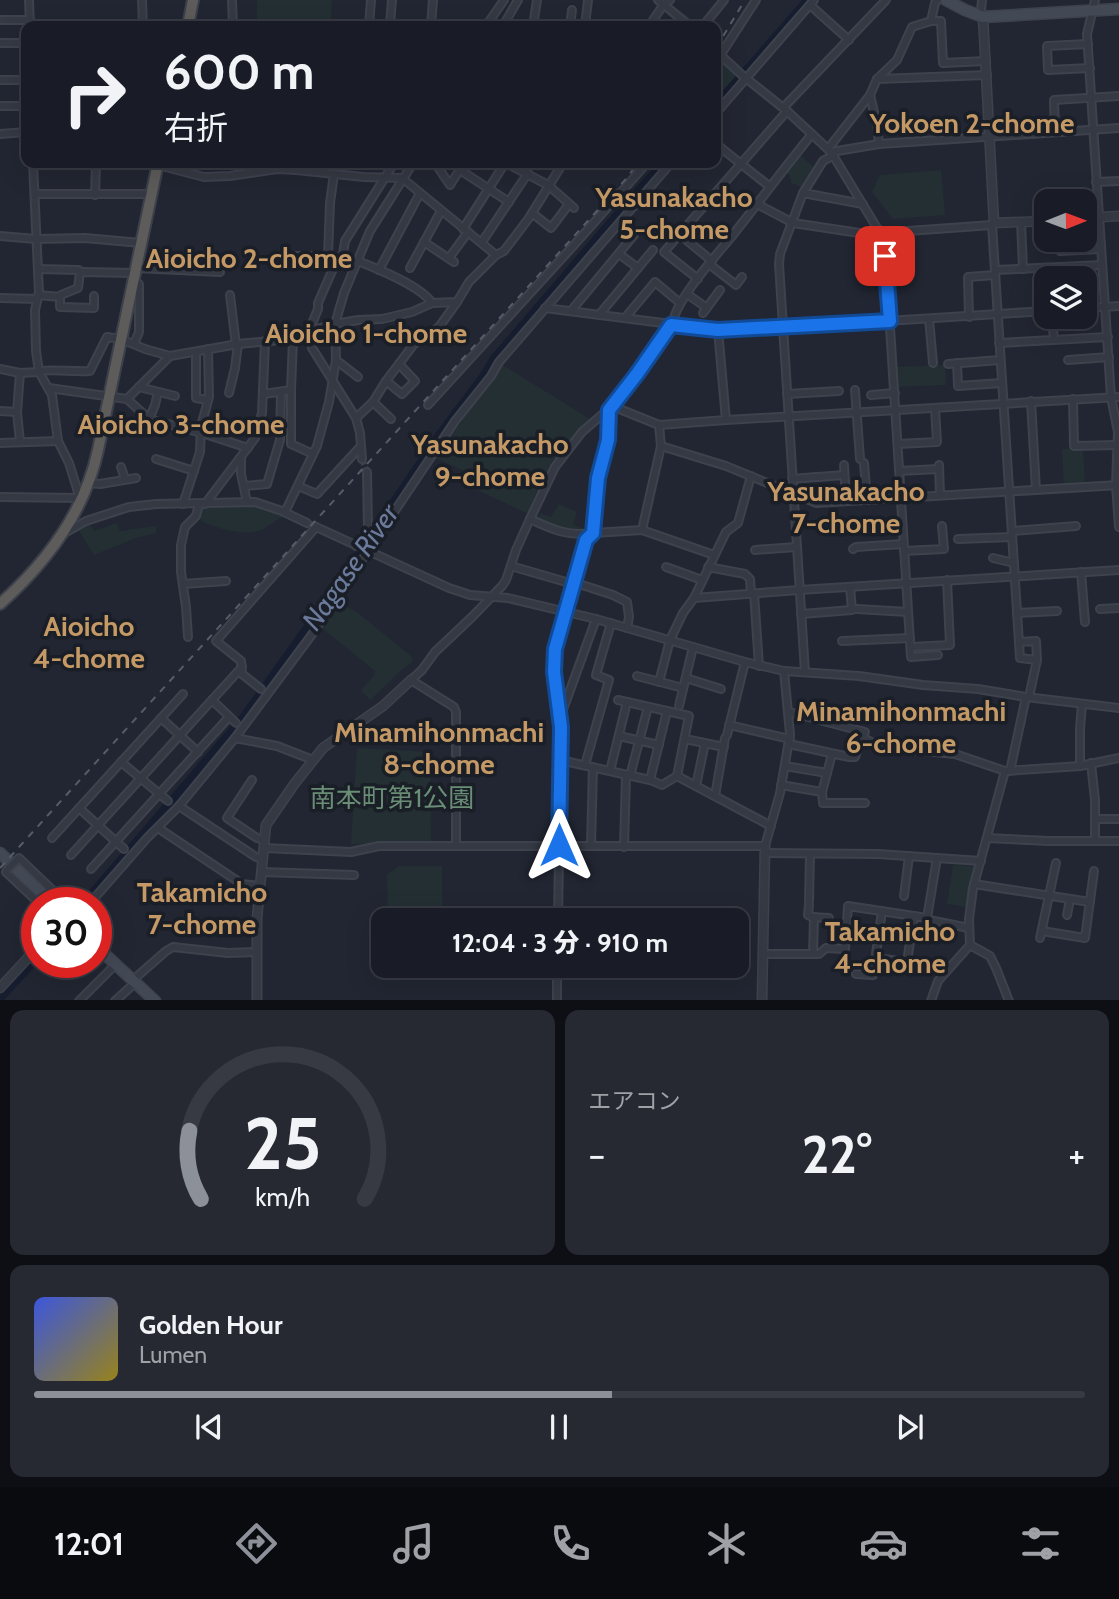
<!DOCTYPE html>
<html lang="ja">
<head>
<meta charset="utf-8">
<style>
	:root { --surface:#191c26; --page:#262932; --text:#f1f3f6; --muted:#9fa1a7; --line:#373a43; --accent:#8c9099 }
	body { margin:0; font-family:Cabin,"Noto Sans JP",sans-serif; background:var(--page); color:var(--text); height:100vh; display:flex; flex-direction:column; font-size:26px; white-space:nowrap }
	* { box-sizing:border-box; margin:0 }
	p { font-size:23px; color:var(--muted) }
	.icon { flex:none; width:38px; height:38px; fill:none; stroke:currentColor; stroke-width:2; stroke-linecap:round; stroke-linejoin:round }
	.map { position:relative; height:1000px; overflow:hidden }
	.sheet { display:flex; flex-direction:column; gap:10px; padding:10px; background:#0e0f15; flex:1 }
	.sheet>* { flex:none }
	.hud { position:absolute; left:21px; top:21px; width:700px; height:147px; border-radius:14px; box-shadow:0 7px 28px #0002,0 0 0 2px var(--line); background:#191c26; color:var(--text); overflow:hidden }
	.needle { width:46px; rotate:89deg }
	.tools { position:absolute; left:1034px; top:189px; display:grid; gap:14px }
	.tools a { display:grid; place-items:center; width:63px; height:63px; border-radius:14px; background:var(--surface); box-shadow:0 7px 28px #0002,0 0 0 2px var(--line); font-size:35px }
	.speed { position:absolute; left:21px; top:887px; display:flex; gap:14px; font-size:35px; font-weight:700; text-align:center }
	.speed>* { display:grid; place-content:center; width:91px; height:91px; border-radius:50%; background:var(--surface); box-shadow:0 7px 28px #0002,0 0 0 2px var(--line); line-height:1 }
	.speed .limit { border:10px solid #d22; background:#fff; color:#111 }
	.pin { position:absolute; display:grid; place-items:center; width:60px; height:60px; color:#fff; margin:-30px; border-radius:14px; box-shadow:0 4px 10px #0006 }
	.me { position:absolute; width:77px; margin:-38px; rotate:0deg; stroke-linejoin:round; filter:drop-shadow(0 0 5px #0008) }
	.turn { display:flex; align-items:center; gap:24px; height:147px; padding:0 28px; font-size:32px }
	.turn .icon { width:91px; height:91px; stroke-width:2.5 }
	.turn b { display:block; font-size:49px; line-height:60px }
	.big { font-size:52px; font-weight:800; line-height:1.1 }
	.sheet .widget { flex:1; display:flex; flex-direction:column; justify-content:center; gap:10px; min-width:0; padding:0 24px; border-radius:14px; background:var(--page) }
	.sheet .dial { align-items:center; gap:0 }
	.dial svg { height:182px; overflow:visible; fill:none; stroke:var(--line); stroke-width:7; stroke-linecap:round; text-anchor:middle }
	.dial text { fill:var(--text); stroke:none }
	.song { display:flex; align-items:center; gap:21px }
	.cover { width:84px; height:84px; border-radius:10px; background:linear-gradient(135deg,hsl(230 70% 55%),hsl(50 70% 35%)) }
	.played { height:7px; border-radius:4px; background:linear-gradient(90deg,var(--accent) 55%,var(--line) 55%) }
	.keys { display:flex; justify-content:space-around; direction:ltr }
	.heat { display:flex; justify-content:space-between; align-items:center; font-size:38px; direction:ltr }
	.sheet .tiles { flex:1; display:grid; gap:10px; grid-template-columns:1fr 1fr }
	.widget:last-child { grid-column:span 2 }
	.trip { position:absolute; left:371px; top:908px; width:378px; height:70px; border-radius:14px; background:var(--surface); box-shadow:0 7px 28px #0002,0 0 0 2px var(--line); font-weight:800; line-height:70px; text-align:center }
	.menu { display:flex; height:112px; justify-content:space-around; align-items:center; background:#0a0b0f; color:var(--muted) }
	.menu .icon { width:49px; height:49px }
	.menu .current { color:var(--accent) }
	.menu b { font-size:32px; color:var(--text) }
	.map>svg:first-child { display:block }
</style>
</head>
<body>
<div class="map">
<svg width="1119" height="1001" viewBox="0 0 1119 1001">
	<rect width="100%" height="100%" fill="#212632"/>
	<g fill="#232f33">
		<polygon points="257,0 332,0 331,26 257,26"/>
		<polygon points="723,62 740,76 716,104 716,65 718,63"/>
		<polygon points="800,155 815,168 804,188 791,183 790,176 785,171"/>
		<polygon points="941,170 945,215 893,219 872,192 880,175"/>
		<polygon points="501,364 590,419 584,423 553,464 528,514 475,489 479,478 436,458"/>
		<polygon points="945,365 946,385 897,387 896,367"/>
		<polygon points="1083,448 1085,485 1064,486 1062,449"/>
		<polygon points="559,504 577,512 573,525 586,529 582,533 557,528 538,521 537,518 541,513 551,517"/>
		<path d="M 251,505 L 275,511 L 284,516 C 276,520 267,528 258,531 C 243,536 215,528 201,521 L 200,517 L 202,507 Z"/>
		<polygon points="117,523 120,531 156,526 156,533 136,538 94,555 79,531 90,524 94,531"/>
		<polygon points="337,602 357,612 412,657 412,662 405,667 370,700 361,690 375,674 375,671 321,627"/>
		<polygon points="357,748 430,752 431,843 351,844"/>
		<polygon points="953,865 973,866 974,867 966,907 947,904"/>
		<polygon points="399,866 442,866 442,920 388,920 387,875"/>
	</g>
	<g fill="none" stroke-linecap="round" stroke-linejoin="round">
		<g stroke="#161d2e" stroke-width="10">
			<polyline points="716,106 809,0"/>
			<polyline points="85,903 244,718 342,580 441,434 484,377 494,360 631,200 665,163"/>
			<polyline points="0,997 37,957"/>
		</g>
		<polyline stroke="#3d424e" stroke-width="6" stroke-dasharray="6 3" stroke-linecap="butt" points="362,459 367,472"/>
		<g stroke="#3e424d" stroke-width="10">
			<g id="minor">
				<polyline points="29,0 30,26"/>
				<polyline points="142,0 143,26"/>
				<polyline points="232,0 233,26"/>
				<polyline points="658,0 690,26"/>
				<polyline points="982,0 981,10 983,17"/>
				<polyline points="1095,0 1087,34 1111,397 1118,432 1116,485 1119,527"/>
				<polyline points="810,5 849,40"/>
				<polyline points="0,20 30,20"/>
				<polyline points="931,21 941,21 943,63 986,61"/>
				<polyline points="390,24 392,0"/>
				<polyline points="369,26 371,0"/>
				<polyline points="431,26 433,0"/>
				<polyline points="486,26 504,0"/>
				<polyline points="503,26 518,0"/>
				<polyline points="533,26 537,0"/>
				<polyline points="570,26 572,10"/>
				<polyline points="585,26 588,0"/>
				<polyline points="649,26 664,4 670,0"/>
				<polyline points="703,26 724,0"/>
				<polyline points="0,43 26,43"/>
				<polyline points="1088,44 1047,46 1048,70 1090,68"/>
				<path d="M 716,51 L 742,75 L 787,111 L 831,152 L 877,228 L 884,233 C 893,374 901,515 911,657 L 938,655"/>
				<polyline points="716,62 756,0"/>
				<polyline points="877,79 987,75"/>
				<polyline points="0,80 26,80"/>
				<polyline points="870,95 877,125 879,144"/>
				<polyline points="0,106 26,106"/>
				<polyline points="783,108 886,0"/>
				<polyline points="716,113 814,0"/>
				<polyline points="1055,132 1054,100 1119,96"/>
				<polyline points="0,134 26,132"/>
				<polyline points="716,144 769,186"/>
				<polyline points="828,149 870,95 877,79 897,60 912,27 931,21 935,3 938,0"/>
				<polyline points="831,152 879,144 1119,128"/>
				<polyline points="435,163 450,185 464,163"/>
				<polyline points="506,163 548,185 574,208"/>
				<polyline points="158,165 204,177 230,176 277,169 296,170 364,177 402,178 496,255"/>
				<polyline points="460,170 509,202"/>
				<polyline points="1096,182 1119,181"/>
				<polyline points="803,193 863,204"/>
				<polyline points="35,194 152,194"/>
				<polyline points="95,195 96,163"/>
				<polyline points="757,204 793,223 866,234 992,225 993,223"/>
				<polyline points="532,213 551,228 569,204"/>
				<polyline points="1021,222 1023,269"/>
				<polyline points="992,225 1020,658 1037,660 1029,697"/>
				<polyline points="463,229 505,163"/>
				<polyline points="679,234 712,261"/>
				<polyline points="0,236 36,239 85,238 141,243"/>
				<polyline points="424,242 454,262"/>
				<polyline points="482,242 528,173"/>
				<polyline points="1060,251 1101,249"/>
				<polyline points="619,254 638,268"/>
				<polyline points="295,256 328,256 330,203 334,174"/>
				<polyline points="449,258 468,232"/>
				<path d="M 358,261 C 378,269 421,286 432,303"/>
				<polyline points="709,264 736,285 742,277"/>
				<polyline points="137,268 220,272"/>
				<polyline points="410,268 441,211"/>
				<polyline points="38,269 79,270 80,272"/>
				<polyline points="379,270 420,193"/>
				<polyline points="995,270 1102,265"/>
				<polyline points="698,279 664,252 787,111"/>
				<polyline points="687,294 707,308"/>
				<polyline points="38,295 60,297"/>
				<polyline points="230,295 236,345"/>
				<polyline points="94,296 94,308 60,307 60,297 61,295 78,288 80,272 136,273"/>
				<polyline points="0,298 37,299"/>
				<polyline points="545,308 718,330 839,324 1046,311"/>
				<polyline points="1085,308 1119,306"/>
				<polyline points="571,311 634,235"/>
				<polyline points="703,313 720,290"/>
				<polyline points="599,315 653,250"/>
				<polyline points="969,317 968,277 995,275"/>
				<polyline points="1052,317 1054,340"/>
				<polyline points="625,318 655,282 680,303"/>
				<polyline points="929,319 933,363"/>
				<polyline points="718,330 726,420"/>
				<polyline points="999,343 1108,337"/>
				<polyline points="134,344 139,332 139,284 134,281"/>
				<polyline points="196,353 196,398 207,400"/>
				<polyline points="336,360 358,377"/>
				<polyline points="1068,360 1109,357"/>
				<polyline points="957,363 958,386 1002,383"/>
				<polyline points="948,364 1000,360"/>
				<polyline points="0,369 20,373 39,372"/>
				<path d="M 39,371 C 56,369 73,372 90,371 L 107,337 L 121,339 L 145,349 L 170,356 L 238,344 L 293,339 L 309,331 L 335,324 L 358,320 L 382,319 L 412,312 L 432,303 L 457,302 L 469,282 L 496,255 L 504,251 L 529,218 L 563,163"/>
				<polyline points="386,381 402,394 415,381 399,364"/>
				<polyline points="139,387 175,396"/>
				<polyline points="49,388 127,399 149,419 202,433 248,448"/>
				<polyline points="291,390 291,444 313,454"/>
				<polyline points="855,390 860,459"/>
				<polyline points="229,393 235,368 238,344"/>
				<polyline points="264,394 291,390 293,339"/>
				<polyline points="787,394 839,391"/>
				<polyline points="871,395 895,393"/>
				<polyline points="127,399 170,356"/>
				<polyline points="1073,399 1074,446 1117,445"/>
				<polyline points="1031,401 1036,490"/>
				<polyline points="373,402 391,419"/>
				<polyline points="428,405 574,245 647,163"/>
				<polyline points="612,406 659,425 726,420 1119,397"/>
				<polyline points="0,411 17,412"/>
				<polyline points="356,418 373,402 386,381 414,344 439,327 457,302"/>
				<polyline points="149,419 155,405 158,392"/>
				<polyline points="259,424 286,425"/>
				<polyline points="20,442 17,412 20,373"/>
				<polyline points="0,443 58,441"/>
				<polyline points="898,444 937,442 935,408"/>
				<polyline points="661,446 726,466 816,503 1119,485"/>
				<polyline points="241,457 241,474 247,502"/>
				<polyline points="156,459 194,471"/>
				<polyline points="362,459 360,433 356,418 312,348 309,331 318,309 318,303 336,262 343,254 345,241 394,163"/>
				<polyline points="864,463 867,500"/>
				<polyline points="844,465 846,501"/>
				<polyline points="939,465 940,495"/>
				<polyline points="121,467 125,479"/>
				<polyline points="899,471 939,469"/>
				<polyline points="818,477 844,475"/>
				<polyline points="792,479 816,477"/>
				<polyline points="88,483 100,484 136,478"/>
				<polyline points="244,486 267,484 280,440 281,392"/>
				<polyline points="298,486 317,494 361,446"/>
				<polyline points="0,497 81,498 78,492 69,463 58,441 52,395 39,372 36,351 35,310 39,293 33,163"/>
				<polyline points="183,504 200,452 201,426 209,397 208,349"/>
				<polyline points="205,504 255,438 262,413 265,341"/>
				<polyline points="285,512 317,446 329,402 336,360 335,324 344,293 370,231 413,163"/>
				<path d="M 530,519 C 551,529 569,537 593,533 L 598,478 L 608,440 L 609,409"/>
				<polyline points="314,526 449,588 470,595 508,598 596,619 745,662 784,671 859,676 923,685 978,689 1026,697 1119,708"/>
				<polyline points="642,530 661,446 659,425"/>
				<polyline points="1012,531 1076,526"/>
				<polyline points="63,534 86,521 129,507 156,504 255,502 282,511 307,523"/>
				<polyline points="958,539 1012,537"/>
				<polyline points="356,546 368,530 367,472"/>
				<polyline points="853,549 856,547 903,544"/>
				<polyline points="755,550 796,547"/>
				<polyline points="904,551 944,549 942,526"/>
				<polyline points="993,558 1014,563"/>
				<polyline points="511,566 573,584"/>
				<polyline points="666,567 702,580"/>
				<polyline points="708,567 745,574 750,579 751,594"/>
				<polyline points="1081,572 1085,622"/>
				<polyline points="573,582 613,595 627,602 629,617 627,628"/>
				<polyline points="183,584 226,581"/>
				<polyline points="754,593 759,666"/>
				<polyline points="694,598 799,590 1119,570"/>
				<polyline points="857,609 908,612"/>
				<polyline points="1100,609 1119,608"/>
				<polyline points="1017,613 1057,611"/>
				<polyline points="801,614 852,610 850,587"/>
				<polyline points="188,637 186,607 181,572 181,545 185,527 196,516 199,504"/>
				<polyline points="842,641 910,638"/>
				<polyline points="1019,642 1036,641 1037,660"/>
				<polyline points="911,647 950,645 947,580"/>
				<polyline points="805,672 779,264 780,254 803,193 823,161 834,155"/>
				<polyline points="637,676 683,688"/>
				<polyline points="686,678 721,689"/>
				<polyline points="659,682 670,640 683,613 694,598 726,532 738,523 751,476"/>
				<polyline points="261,689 242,674 241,661 216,641 316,527"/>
				<polyline points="212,700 236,723"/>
				<polyline points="618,700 689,716 677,776"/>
				<polyline points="679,706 693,647"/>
				<polyline points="789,712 865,732 855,757 849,757 789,744"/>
				<polyline points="561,715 596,619"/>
				<polyline points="161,718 198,752"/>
				<polyline points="729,725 790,739"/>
				<polyline points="727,735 745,662"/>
				<polyline points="619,736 659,745"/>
				<polyline points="235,738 313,633 455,421 491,376 499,362 671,163"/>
				<polyline points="863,738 882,747 955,754 1005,771 1080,766 1119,758"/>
				<polyline points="685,739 724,747"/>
				<polyline points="832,754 822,792 823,803 865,803"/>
				<polyline points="560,760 650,780 662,785 677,776 771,826"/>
				<polyline points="121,762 168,801"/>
				<polyline points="1091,763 1095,800 1095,841"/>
				<polyline points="585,765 609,680 596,675 611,623"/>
				<polyline points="785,766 827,773"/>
				<polyline points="1080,766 1080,729 1082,704"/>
				<polyline points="610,771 627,702"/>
				<polyline points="1010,771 1026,697"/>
				<polyline points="630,776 648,707"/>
				<polyline points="252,780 227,818 257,838 264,840"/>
				<polyline points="650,780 667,711"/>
				<polyline points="781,785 822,792"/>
				<polyline points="696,786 705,743"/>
				<polyline points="715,796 725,738"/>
				<polyline points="179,806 256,857 262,859"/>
				<polyline points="79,808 124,849"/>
				<polyline points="1095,819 1119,819"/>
				<polyline points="158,828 242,884 259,886"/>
				<polyline points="52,838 183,694"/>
				<polyline points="987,838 1049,841 1119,841"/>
				<path d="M 456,846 L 456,712 L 454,707 L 411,680 L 422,670 L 435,652 L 472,617 L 502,586 L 506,580 L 516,550 L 530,519 L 555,467 L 582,432 L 612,406 L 637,374 L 672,325 C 676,299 715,257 732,236 C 759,202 785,167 812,134"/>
				<polyline points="591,846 593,767"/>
				<polyline points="624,847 626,775"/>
				<polyline points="264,848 351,852 379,846 765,846 780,793 790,734 784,671"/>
				<polyline points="765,853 878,854 981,861"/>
				<polyline points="71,855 242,667"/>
				<polyline points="17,860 19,858 66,903"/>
				<polyline points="91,869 229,717"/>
				<polyline points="7,870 6,872 39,903"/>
				<polyline points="261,872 354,875"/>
				<polyline points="974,884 1090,902"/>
				<polyline points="904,896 909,856"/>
				<polyline points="809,901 810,854"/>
				<polyline points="90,903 147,838 179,806 235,738 277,746 313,760"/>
				<polyline points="809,905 808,915 812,917 829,918"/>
				<polyline points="1067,915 1070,899"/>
				<polyline points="927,918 937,858"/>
				<polyline points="558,920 561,727 554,672 555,649 586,540 593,533 642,530 714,555"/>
				<polyline points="1042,931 1085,938 1094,871"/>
				<polyline points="1040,938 1056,863"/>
				<polyline points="970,945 990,956 996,968 1009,1001"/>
				<polyline points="763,954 819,954 826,948 845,949 848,906 927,918 929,920 969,928"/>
				<polyline points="813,954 814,917"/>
				<polyline points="875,958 907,962 947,970"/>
				<polyline points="907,962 914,916"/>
				<polyline points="856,974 873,975 882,911"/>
				<polyline points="133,980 166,951 173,947 228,953 256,952"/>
				<polyline points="79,1001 116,964"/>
				<polyline points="115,1001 136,982"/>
				<polyline points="557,1001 557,966"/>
				<polyline points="931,1001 938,981 970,945 969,919 973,888 1005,771"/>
			</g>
		</g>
		<g stroke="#3e424d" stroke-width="11">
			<g id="tertiary">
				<polyline points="983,17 994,223 1046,221"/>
				<polyline points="1085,218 1119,216"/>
				<polyline points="0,988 37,948"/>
				<polyline points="257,1001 257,918 266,825 295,783 323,748 383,706 411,680"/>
				<polyline points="762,1001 765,846"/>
			</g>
		</g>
		<g stroke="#3e424d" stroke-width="13">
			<g id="secondary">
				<polyline points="946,0 965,10 983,17 1119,9"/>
				<polyline points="0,853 52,903"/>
				<polyline points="96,946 155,1001"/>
			</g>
		</g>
		<g stroke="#3c404a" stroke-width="14">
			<g id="trunk">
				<polyline points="188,26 193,0"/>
				<path d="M 0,604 C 46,563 85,511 98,450 L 158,163"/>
			</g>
		</g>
		<use href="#minor" stroke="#343943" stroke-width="6"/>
		<use href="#tertiary" stroke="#343943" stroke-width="8"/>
		<use href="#secondary" stroke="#434855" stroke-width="10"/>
		<use href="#trunk" stroke="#5d5c5a" stroke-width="10"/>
		<g stroke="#565c6a" stroke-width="2" stroke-dasharray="7 7" stroke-linecap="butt">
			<polyline points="716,48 745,0"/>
			<polyline points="0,868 625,180 638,163"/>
		</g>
		<g stroke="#3e424d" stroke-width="10" stroke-linecap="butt">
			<polyline id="minor-bridge" points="7,870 17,860"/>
		</g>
		<use href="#minor-bridge" stroke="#343943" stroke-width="6"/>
	</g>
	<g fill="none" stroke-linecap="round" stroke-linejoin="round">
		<g stroke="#114b97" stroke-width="18">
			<polyline id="route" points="559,845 561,727 554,672 555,649 586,540 593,533 598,478 608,440 609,410 637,374 671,325 718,330 890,321 885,256"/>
		</g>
		<use href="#route" stroke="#1a73e8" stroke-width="12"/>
	</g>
	<g text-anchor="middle" stroke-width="7" stroke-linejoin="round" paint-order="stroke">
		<g font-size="26" fill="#698d75" stroke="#1a1e27">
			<text x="392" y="807">南本町第1公園</text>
		</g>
		<g font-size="28" font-weight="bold" fill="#c49965" stroke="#1a1e27">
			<text x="972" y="133">Yokoen 2-chome</text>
			<text x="674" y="207">Yasunakacho<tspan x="674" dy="32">5-chome</tspan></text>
			<text x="249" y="268">Aioicho 2-chome</text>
			<text x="366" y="343">Aioicho 1-chome</text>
			<text x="181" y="434">Aioicho 3-chome</text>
			<text x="490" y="454">Yasunakacho<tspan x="490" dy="32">9-chome</tspan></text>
			<text x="846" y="501">Yasunakacho<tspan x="846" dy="32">7-chome</tspan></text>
			<text x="89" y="636">Aioicho<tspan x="89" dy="32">4-chome</tspan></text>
			<text x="901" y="721">Minamihonmachi<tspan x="901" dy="32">6-chome</tspan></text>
			<text x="439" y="742">Minamihonmachi<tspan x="439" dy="32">8-chome</tspan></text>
			<text x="202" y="902">Takamicho<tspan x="202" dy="32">7-chome</tspan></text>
			<text x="890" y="941">Takamicho<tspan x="890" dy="32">4-chome</tspan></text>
		</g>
		<g font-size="28" font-style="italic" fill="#6b7a9b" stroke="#1a1e27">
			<text transform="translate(350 567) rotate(-55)" y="10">Nagase River</text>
		</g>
	</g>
</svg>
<div class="tools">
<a><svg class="needle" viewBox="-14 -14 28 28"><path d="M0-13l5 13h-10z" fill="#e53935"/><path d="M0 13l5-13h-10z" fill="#9fa1a7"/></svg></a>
<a><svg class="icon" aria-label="layers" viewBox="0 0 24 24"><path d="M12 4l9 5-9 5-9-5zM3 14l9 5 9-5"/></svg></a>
</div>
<div class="speed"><div class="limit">30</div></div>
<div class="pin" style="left:885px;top:256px;background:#d93025"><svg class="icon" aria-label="arrive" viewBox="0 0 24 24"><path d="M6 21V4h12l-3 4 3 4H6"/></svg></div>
<svg class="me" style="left:559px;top:845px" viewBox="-20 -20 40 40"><path d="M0-17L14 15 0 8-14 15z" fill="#1a73e8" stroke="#fff" stroke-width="4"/></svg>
<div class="trip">12:04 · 3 分 · 910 m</div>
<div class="hud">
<div class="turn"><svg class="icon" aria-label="right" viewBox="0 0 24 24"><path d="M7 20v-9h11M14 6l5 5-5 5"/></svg><div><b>600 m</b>右折</div></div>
</div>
</div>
<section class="sheet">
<div class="tiles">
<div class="widget dial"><svg viewBox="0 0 100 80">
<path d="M14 69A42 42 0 1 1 86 69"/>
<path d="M14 69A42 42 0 0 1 9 39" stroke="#8c9099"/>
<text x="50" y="56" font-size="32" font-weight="700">25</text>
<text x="50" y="72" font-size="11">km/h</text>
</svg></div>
<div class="widget"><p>エアコン</p>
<div class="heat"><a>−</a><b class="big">22°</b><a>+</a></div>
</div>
<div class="widget">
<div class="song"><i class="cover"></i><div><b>Golden Hour</b><p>Lumen</p></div></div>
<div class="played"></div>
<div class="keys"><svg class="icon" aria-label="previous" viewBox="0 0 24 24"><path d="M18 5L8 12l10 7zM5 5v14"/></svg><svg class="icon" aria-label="pause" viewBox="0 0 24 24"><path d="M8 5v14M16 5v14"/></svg><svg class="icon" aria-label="next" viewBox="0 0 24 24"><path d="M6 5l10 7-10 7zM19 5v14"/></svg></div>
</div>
</div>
</section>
<nav class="menu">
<b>12:01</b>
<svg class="icon current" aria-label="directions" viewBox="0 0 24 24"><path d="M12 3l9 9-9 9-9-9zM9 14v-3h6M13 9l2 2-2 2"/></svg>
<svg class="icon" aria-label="music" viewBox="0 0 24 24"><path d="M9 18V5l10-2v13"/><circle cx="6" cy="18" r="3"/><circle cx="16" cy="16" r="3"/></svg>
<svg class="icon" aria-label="phone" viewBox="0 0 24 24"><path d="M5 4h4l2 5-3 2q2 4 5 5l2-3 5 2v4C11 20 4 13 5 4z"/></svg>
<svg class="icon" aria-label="climate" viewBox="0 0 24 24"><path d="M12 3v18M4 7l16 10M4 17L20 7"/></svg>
<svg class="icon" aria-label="car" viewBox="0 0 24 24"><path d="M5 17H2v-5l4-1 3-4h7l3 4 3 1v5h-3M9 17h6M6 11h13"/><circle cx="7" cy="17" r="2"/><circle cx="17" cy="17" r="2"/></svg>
<svg class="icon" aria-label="filters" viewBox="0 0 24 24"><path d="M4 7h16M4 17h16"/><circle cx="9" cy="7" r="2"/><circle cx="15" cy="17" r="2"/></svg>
</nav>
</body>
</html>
